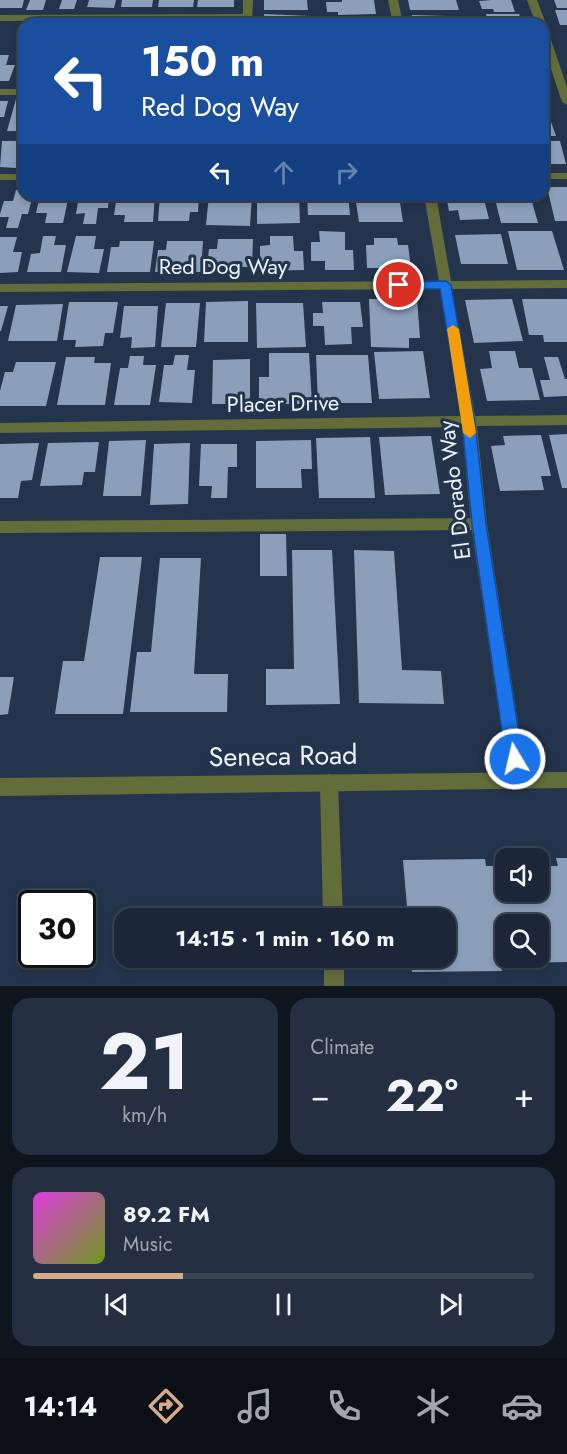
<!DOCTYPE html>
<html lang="en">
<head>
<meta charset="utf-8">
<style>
	:root { --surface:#1b2739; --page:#242f41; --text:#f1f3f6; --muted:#a0a5ae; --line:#394453; --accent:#d6ab8b }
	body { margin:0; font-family:Jost,sans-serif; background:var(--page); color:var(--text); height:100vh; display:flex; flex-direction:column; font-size:22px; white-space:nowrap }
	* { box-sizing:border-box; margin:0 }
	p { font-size:20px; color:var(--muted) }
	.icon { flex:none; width:33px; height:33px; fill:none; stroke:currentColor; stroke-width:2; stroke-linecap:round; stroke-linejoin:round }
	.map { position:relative; height:986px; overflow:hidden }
	.details { display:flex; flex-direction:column; gap:12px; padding:12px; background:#0f151f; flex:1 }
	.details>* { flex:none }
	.banner { position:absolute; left:18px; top:18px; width:531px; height:183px; border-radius:18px; box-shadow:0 3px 9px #0003,0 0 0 2px var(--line); background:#1a4fa0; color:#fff; overflow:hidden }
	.fabs { position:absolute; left:495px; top:848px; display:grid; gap:12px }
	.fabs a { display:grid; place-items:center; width:54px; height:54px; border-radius:12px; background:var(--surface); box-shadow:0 3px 9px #0003,0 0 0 2px var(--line); font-size:30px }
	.speed { position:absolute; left:18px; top:890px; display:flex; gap:12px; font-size:30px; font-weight:700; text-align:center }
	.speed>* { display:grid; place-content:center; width:78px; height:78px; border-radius:50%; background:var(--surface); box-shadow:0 3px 9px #0003,0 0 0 2px var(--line); line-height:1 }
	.speed .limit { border:3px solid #111; border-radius:9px; background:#fff; color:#111 }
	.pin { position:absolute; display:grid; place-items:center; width:51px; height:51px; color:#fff; margin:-26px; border:3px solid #fff; border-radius:50%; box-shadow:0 2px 6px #0007 }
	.me { position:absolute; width:66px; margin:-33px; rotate:351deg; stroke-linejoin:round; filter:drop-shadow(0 0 4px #0008) }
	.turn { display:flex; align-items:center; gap:21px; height:126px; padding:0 24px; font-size:27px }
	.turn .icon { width:78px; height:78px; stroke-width:2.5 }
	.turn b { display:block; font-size:42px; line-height:51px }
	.lanes { display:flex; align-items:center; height:57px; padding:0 24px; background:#0003; justify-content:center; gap:30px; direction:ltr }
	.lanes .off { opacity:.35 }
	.big { font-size:45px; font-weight:700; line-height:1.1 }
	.details .card { flex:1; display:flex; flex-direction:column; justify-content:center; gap:9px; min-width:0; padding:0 21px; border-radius:18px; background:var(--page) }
	.details .dial { align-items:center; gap:0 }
	.dial b { font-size:78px; line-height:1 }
	.song { display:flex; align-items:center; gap:18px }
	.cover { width:72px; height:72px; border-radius:9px; background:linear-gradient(135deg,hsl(300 70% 55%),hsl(80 70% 35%)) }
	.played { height:6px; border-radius:3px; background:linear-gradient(90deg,var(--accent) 30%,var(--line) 30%) }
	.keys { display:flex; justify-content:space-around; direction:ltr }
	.heat { display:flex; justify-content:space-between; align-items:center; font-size:33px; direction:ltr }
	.details .tiles { flex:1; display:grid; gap:12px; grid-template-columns:1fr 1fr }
	.card:last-child { grid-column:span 2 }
	.trip { position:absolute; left:114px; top:908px; width:342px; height:60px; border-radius:18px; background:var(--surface); box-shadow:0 3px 9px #0003,0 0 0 2px var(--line); font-weight:700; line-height:60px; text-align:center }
	.tab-bar { display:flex; height:96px; justify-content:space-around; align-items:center; background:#0b1017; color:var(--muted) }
	.tab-bar .icon { width:42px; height:42px }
	.tab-bar .selected { color:var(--accent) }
	.tab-bar b { font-size:27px; color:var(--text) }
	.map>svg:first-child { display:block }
</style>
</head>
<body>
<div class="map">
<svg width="567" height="986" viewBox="0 0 567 986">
	<rect width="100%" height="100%" fill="#24344c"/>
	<g fill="#8b9fbb" fill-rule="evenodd">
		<polygon points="0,0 24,0 22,8 0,8"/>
		<polygon points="30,0 46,0 43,10 26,10"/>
		<polygon points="62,0 77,0 74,9 59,9"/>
		<polygon points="89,0 116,0 114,8 87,7"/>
		<polygon points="122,0 153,0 152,7 121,7"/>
		<polygon points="159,0 194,0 193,7 158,7"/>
		<polygon points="198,0 234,0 234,7 197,7"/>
		<polygon points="264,0 307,0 308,10 264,10"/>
		<polygon points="342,0 374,0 376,14 338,15 338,12 327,12 326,2 342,2"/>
		<polygon points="408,0 456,0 459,10 410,10"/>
		<polygon points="492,0 511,0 515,12 494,12 493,9 482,9 479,1"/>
		<polygon points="554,0 567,0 567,8 557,8"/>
		<polygon points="555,10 567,10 567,25 560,25"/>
		<polygon points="264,14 310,16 311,24 265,24"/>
		<polygon points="486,14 519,14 523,24 473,24 471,18 487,18"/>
		<polygon points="412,15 446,16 447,18 459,18 460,24 413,24"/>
		<polygon points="338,18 377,18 378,24 339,24"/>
		<polygon points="0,55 9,55 6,65 15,65 9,81 0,81"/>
		<polygon points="16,99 24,99 24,131 7,131"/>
		<polygon points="0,101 8,101 4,117 0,117"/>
		<polygon points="543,116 549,116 556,136 543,136"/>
		<polygon points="2,141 24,141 16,168 0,167"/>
		<polygon points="543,141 560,141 566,164 543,164"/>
		<polygon points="547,187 567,187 567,221 555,221"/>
		<polygon points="16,190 24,190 24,195 33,195 28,214 22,214 18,228 6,228 9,217 0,217 0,214 4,201 13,201"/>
		<polygon points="40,195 69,195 63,223 45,223 47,213 36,213"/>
		<polygon points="79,195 109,197 108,208 98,208 96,224 83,224 85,213 76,214"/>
		<polygon points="117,195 155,195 153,222 124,222 125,215 114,215"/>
		<polygon points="160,195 199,195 198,212 190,212 189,221 158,221"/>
		<polygon points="209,195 252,195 250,226 206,225"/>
		<polygon points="257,195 299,195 300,223 257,224"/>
		<polygon points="316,195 348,195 350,215 308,215 307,197 317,197"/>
		<polygon points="355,195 399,196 403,222 359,222"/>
		<polygon points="446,195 483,195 489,219 460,220 458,210 449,211"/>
		<polygon points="494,195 530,195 538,223 501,223"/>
		<polygon points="319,231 345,232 345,250 353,250 354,270 325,270 325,261 311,261 311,242 320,242"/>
		<polygon points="508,231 552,231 564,270 517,270"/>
		<polygon points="501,234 508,264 461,264 455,235"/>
		<polygon points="43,236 56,236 54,245 66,245 61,272 27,272 31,254 40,253"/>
		<polygon points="76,236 96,236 94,249 104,249 99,273 67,272"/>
		<polygon points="270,236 293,236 294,251 303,251 304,270 260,271 260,246 270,245"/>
		<polygon points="0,237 17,237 13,252 22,252 18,272 0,273"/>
		<polygon points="374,238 397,238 398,245 408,245 411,268 367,268 366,245 374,245"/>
		<polygon points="218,239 253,239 252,267 207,267 209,249 217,249"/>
		<polygon points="120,241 154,241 150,272 107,272 111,247 119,247"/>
		<polygon points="167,241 203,241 201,272 155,272 158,250 166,250"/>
		<polygon points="369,299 417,299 420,338 409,338 409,348 371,347"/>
		<polygon points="512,299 523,341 474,343 465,300"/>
		<polygon points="522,299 567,299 567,342 544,342 543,335 529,335"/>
		<polygon points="248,301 248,342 204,342 206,302"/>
		<polygon points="69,302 118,302 113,333 105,333 103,346 75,347 76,340 63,340"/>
		<polygon points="322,302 360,302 363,327 351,327 352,344 325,345 324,326 313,326 313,313 323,313"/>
		<polygon points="166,303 200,303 196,347 161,347"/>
		<polygon points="256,303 303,303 306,347 257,348"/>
		<polygon points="63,304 57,341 8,341 16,305"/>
		<polygon points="0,306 8,306 1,331 0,331"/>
		<polygon points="124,306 158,306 155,347 131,348 132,337 120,338"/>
		<polygon points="423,351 430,398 379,399 374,352"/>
		<polygon points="489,351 515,351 519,368 532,368 540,400 487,401 480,369 492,368"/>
		<polygon points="269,353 309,353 312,404 259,404 259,377 269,377"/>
		<polygon points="175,355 189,355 187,370 195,370 192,403 159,402 164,365 173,365"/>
		<polygon points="316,355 368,355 372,403 318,403"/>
		<polygon points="130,356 144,356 143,365 156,365 150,405 114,405 120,368 128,368"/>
		<polygon points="66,357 95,357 94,363 111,363 105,405 57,405"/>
		<polygon points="544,357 558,357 565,379 567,379 567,396 544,397 540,380 550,380"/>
		<polygon points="250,359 250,404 212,404 213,360"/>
		<polygon points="16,362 56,362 46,406 0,406 0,391 5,372 13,372"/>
		<polygon points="567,434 567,488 562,488 549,435"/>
		<polygon points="541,435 551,476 541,476 544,490 500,491 491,446 505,445 503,436"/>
		<polygon points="431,436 440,494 385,495 379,437"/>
		<polygon points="370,437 375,498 319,498 316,438"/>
		<polygon points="146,440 141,496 103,496 109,441"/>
		<polygon points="311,440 312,469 301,469 302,488 256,488 256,441"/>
		<polygon points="99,442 95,472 84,472 82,485 40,486 48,443"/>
		<polygon points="39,443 32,480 21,481 18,498 0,498 0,444"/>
		<polygon points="190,443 188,504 150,505 154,444"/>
		<polygon points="201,444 237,444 237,467 228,467 227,498 211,498 212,486 199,486"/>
		<polygon points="260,534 286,534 287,576 260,576"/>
		<polygon points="292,550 332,550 340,704 266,705 266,669 294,669"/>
		<polygon points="354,550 394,551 402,670 441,671 444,704 359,703"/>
		<polygon points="100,557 142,557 123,714 55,714 63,661 84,661"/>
		<polygon points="160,558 201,558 194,674 228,674 227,712 130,712 137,652 151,652"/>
		<polygon points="0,677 14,677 8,714 0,715"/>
		<path d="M 556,858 L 567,858 L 567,962 L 500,963 L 502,971 L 412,972 L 411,957 L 446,957 L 446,918 L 408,918 L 403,860 L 485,859 L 486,866 L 506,866 L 506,891 L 538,891 L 538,866 L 558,866 ZM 506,924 L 538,924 L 538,957 L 506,957 Z"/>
	</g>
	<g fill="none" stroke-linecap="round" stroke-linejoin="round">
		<polygon fill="#636d3a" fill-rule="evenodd" points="479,518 484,520 487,524 484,528 479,530 0,533 0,521"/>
		<g fill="#636d3a" fill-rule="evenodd">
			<polygon points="243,0 253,0 252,24 242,24 242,20 0,21 0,15 243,14"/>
			<polygon points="388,0 398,0 403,24 393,24"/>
			<polygon points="527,0 537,0 546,24 544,26 536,24"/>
			<polygon points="543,28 548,31 567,87 567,105 562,102 543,45"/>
			<rect x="0" y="89" width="24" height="6"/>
			<rect x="543" y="173" width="24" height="6"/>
			<rect x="0" y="174" width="24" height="6"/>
			<polygon points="424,195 436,195 451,281 567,280 567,288 452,289 475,416 567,415 567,425 477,426 487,524 527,780 524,786 518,788 512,786 509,780 471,524 462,427 0,433 0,423 461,416 440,289 0,292 0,284 439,281"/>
			<polygon points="329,774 336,777 338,783 343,918 323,918 320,783 322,777"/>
			<rect x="324" y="957" width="20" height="29"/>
		</g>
		<polygon fill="#636d3a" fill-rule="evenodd" points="567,772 567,788 0,796 0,778"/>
	</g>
	<polygon fill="#1a73e8" stroke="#114b97" stroke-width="1.5" points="446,281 451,285 475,422 486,524 523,759 520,764 515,766 509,764 506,759 472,524 462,422 440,289 399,289 393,285 399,282"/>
	<polygon fill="#f59e0b" points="453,325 459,329 476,433 470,438 463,433 447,329"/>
	<g text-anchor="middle" stroke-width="6" stroke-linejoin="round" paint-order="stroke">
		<g font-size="22" fill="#edf3fc" stroke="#24344c">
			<text x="223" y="274">Red Dog Way</text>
			<text transform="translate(283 403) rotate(-1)" y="8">Placer Drive</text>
			<text transform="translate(454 490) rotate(-97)" y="8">El Dorado Way</text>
		</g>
		<g font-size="27" fill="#edf3fc" stroke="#24344c">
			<text transform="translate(283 756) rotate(-1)" y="9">Seneca Road</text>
		</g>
	</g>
</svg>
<div class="fabs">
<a><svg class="icon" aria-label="sound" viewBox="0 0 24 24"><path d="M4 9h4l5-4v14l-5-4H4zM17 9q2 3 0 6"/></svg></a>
<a><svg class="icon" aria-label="search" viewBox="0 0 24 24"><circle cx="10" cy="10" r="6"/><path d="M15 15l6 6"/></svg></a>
</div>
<div class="speed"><div class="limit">30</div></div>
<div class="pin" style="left:399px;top:285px;background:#d93025"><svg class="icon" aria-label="arrive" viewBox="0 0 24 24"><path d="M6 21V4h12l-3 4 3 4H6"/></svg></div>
<svg class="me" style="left:515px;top:759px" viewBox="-20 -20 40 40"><circle r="17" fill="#1a73e8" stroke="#fff" stroke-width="3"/><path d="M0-11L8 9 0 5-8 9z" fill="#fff"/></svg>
<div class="trip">14:15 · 1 min · 160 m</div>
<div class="banner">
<div class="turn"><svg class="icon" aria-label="left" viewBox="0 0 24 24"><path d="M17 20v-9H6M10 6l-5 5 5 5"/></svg><div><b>150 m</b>Red Dog Way</div></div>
<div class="lanes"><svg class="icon" aria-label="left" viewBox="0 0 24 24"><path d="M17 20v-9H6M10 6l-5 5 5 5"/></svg><svg class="icon off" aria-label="ahead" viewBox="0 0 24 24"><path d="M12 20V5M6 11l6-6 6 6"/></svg><svg class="icon off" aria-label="right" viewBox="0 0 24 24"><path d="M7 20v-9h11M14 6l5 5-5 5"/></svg></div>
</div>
</div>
<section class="details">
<div class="tiles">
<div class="card dial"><b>21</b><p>km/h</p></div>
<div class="card"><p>Climate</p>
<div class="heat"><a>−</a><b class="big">22°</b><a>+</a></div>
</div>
<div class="card">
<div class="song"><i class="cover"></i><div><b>89.2 FM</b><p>Music</p></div></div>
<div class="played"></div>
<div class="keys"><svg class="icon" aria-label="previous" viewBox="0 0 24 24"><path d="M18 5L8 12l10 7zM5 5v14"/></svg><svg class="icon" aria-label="pause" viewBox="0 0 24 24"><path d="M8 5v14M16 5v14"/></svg><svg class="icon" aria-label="next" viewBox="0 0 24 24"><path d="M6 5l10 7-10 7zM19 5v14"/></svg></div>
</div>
</div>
</section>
<nav class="tab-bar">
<b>14:14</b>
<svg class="icon selected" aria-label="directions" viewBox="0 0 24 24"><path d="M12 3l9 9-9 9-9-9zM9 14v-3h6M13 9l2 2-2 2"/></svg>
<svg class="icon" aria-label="music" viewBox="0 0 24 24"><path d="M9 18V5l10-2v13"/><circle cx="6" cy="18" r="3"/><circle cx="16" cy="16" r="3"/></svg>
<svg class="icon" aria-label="phone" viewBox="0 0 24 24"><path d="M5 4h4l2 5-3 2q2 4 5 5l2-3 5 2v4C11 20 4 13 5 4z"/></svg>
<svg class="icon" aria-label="climate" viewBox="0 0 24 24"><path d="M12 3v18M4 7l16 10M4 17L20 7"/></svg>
<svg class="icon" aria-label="car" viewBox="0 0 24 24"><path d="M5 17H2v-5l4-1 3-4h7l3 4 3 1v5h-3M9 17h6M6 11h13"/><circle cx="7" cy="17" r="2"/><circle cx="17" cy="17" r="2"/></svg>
</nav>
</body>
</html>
